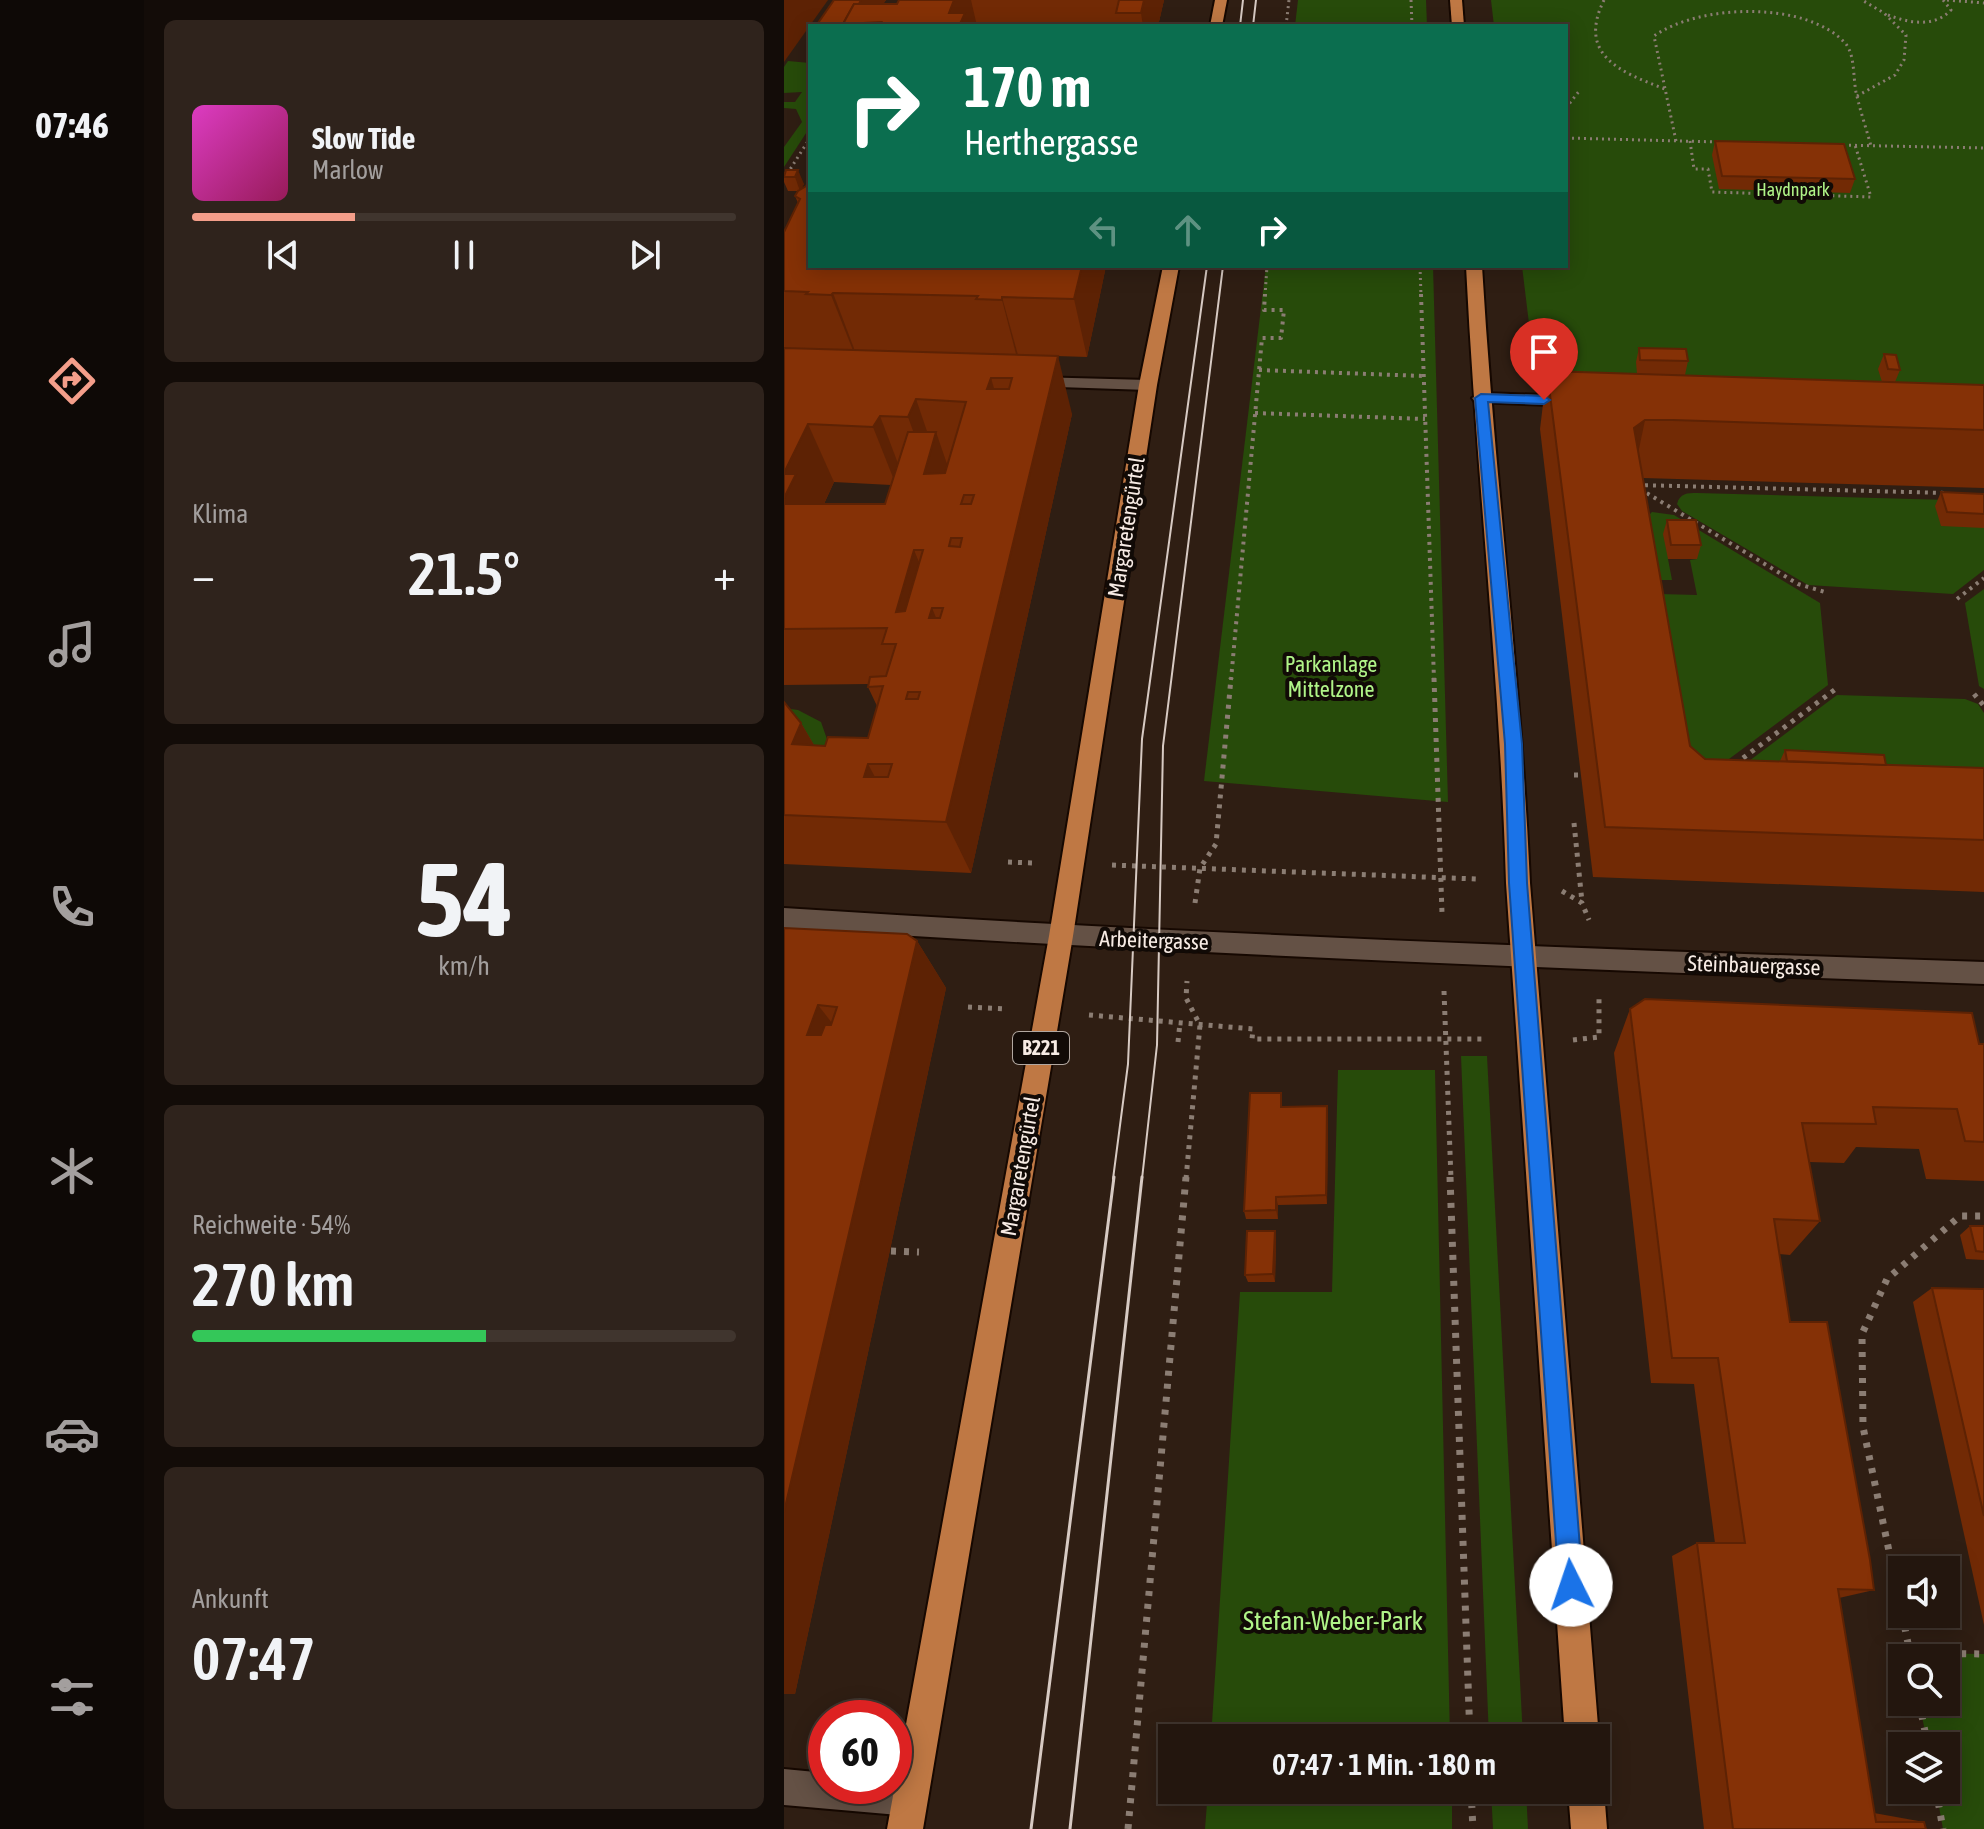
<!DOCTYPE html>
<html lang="de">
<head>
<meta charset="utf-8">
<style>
	:root { --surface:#23160e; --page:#2f231c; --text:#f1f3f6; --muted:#a39f9e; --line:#40352e; --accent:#f49e8a }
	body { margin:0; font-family:"Asap Condensed",sans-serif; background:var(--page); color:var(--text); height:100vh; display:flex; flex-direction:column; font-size:30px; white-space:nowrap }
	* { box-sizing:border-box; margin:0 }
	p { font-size:26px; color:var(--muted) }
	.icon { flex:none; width:44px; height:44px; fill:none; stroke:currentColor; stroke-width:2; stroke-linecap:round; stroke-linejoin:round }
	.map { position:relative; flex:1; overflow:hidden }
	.sheet { display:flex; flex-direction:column; gap:20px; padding:20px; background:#130c08; width:640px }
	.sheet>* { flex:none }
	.banner { position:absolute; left:24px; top:24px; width:760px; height:244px; border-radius:0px; box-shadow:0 4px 20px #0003,0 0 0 2px var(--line); background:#0b6e4f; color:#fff; overflow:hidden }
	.fabs { position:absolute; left:1104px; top:1556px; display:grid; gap:16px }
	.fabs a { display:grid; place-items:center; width:72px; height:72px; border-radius:0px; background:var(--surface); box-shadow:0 4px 20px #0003,0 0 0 2px var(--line); font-size:40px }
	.speed { position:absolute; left:24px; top:1700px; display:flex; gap:16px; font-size:40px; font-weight:700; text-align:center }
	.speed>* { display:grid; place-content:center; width:104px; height:104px; border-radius:50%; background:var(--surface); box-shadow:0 4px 20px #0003,0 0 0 2px var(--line); line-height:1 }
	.speed .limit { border:12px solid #d22; background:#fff; color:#111 }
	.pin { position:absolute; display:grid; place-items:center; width:68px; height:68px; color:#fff; margin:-82px -34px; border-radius:50% 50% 50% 0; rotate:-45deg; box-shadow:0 0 8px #0007 }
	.pin .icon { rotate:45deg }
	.me { position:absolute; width:88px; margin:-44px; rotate:356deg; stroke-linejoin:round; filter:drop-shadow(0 0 6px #0008) }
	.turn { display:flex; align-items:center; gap:28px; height:168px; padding:0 24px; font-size:36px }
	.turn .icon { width:104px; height:104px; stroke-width:2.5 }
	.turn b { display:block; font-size:56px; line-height:68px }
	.lanes { display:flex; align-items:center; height:76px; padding:0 24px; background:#0003; justify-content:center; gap:40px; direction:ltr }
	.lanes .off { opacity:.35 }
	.big { font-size:60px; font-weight:600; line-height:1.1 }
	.sheet .widget { flex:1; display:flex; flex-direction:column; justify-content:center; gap:12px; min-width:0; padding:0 28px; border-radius:12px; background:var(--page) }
	.sheet .dial { align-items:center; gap:0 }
	.dial b { font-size:104px; line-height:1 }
	.song { display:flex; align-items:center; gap:24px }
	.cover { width:96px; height:96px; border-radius:12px; background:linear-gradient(135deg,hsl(310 70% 55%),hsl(330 70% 35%)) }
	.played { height:8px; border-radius:4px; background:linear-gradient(90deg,var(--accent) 30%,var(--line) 30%) }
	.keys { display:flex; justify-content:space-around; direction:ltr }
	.heat { display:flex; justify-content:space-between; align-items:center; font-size:44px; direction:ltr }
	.charge { height:12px; border-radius:6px; background:linear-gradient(90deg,#34c759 54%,var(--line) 0) }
	.trip { position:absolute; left:374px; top:1724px; width:452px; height:80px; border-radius:0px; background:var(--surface); box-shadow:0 4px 20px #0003,0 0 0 2px var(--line); font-weight:600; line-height:80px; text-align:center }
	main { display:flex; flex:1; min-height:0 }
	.tabs { display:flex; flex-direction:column; width:144px; justify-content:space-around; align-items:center; background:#0e0906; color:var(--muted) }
	.tabs .icon { width:56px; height:56px }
	.tabs .current { color:var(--accent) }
	.tabs b { font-size:36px; color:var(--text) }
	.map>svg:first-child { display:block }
</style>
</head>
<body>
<main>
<nav class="tabs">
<b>07:46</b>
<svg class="icon current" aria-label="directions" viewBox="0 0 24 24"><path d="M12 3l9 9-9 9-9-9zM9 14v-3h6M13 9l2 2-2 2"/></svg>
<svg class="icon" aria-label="music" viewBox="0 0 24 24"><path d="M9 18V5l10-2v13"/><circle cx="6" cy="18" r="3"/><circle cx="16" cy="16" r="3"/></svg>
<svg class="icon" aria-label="phone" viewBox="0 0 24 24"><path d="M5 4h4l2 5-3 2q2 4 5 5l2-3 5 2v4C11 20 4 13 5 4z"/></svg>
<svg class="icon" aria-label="climate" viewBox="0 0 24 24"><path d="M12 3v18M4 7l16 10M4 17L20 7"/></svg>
<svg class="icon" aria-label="car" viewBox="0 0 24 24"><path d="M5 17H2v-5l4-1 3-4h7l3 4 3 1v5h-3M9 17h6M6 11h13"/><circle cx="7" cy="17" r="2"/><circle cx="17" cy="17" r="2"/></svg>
<svg class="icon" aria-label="filters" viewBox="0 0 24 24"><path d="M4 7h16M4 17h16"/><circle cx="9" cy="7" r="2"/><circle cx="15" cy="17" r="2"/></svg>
</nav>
<section class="sheet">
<div class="widget">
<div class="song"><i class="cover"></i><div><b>Slow Tide</b><p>Marlow</p></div></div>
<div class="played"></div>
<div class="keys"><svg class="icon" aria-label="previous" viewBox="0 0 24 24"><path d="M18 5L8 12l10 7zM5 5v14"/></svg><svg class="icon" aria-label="pause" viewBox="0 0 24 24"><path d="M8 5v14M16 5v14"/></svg><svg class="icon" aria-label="next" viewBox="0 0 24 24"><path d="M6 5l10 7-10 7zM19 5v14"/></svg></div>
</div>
<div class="widget"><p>Klima</p>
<div class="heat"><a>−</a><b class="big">21.5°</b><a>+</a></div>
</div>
<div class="widget dial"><b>54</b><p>km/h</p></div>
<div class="widget"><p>Reichweite · 54%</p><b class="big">270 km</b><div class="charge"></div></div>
<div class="widget"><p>Ankunft</p><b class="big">07:47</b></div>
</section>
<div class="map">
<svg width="1200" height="1829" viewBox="0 0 1200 1829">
	<rect width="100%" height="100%" fill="#2f1e13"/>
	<g fill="#274b0a">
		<polygon points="514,0 642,0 643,26 511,26"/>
		<polygon points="707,0 1200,0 1200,387 854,374 854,376 751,373 738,266 782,266 782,26 710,26"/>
		<polygon points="4,61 26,63 26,127 0,167 0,147 18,122 12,109 0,108 0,102 11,102 18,92 0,93 0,67"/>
		<polygon points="482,266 649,266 664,802 420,781"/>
		<path d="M 913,493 L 1200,501 L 1200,570 L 1169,594 L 1024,585 L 898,511 L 893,504 C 896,493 903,493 913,493 Z"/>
		<polygon points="868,512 890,515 1036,603 1044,685 941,762 906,760 875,594 913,595 906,560 913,559 884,559 888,580 872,580 862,518"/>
		<polygon points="1200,589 1200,689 1195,686 1181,603"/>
		<polygon points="1053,695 1181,699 1194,704 1200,713 1200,801 945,776"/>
		<polygon points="0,708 14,710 37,722 44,742 36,761"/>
		<polygon points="677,1056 703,1056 739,1738 705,1738"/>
		<polygon points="554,1070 651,1070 666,1738 427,1738 456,1292 548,1292"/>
		<polygon points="1126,1653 1200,1654 1200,1829 1159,1829 1152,1790 1162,1790 1162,1746 1144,1746 1135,1702 1162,1702 1162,1658 1127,1658"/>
		<polygon points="424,1790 668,1790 668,1829 421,1829"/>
		<polygon points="707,1790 742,1790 744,1829 709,1829"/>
	</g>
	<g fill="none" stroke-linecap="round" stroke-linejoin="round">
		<g stroke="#160801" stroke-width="4">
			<g id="street">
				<polygon points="250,377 364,380 373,385 364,390 244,386 241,382"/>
				<polygon points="697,393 791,396 800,401 791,406 691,402 688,398"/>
				<polygon points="0,1769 42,1773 42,1786 110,1786 110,1779 138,1786 144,1798 138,1810 126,1816 0,1805"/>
			</g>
		</g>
		<g stroke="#160801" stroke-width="4">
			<path id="secondary" d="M 0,908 C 400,934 800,949 1200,962 L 1200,984 C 800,970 400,954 0,928 Z"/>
		</g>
		<g stroke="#160801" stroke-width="4">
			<g id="primary">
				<polygon points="431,0 443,0 438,26 426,26"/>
				<polygon points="666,0 678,0 680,26 668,26"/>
				<polygon points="379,266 395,266 373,385 289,936 139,1829 103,1829 265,936 355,385"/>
				<path d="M 682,266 L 698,266 C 710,472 737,677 746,883 L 815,1738 L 812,1746 L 812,1738 L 781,1738 L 722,883 C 716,677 692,472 682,266 Z"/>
				<polygon points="812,1777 820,1790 823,1829 787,1829 784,1790 812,1790"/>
			</g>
		</g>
		<g stroke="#8b7d73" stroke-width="3" stroke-dasharray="2 4" stroke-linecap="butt">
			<polyline points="627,0 628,26"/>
			<path d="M 820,0 C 793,55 836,72 881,89"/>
			<polyline points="1163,0 1200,3"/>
			<path d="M 1104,15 C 1125,23 1150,28 1167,10 L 1159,0"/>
			<polyline points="502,26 505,0"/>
			<polyline points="1073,96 1111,75 1120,60 1122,35 1100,13 1078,0"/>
			<polyline points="782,108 796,90"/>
			<polyline points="782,138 935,142"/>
			<path d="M 892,141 L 870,36 C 915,4 1023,0 1062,44 C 1071,56 1069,77 1072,92 C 1076,110 1082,128 1087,146"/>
			<polyline points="906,141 910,169 924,169 928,192 1087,197 1071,145"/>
			<polyline points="1053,145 1200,148"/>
			<polyline points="0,179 26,138"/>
			<polyline points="636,266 637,296"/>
			<polyline points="481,296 483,266"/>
		</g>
		<g stroke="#8b7d73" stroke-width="4" stroke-dasharray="3 5" stroke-linecap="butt">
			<polyline points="637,294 650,680"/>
			<polyline points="475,370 640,376"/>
			<polyline points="471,413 641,419"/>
			<polyline points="853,485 1163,493"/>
			<polyline points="856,489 1014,584 1041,592"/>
			<polyline points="1173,599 1200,578"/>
			<polyline points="447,680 478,338 497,338 500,310 480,310 481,294"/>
		</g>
		<g stroke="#8b7d73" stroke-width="5" stroke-dasharray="4 6" stroke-linecap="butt">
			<polyline points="650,678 658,913"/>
			<polyline points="1190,694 1200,706"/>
			<polyline points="951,764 1053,688"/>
			<polyline points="790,775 795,775"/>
			<polyline points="790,823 798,902"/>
			<polyline points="224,862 250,863"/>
			<polyline points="328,865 693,879"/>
			<polyline points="778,891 798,903 805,920"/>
			<polyline points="411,903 416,868 432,844 447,678"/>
			<polyline points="660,991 667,1179"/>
			<polyline points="184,1007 223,1009"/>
			<polyline points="305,1015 469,1029 468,1039 703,1039"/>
			<polyline points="789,1040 815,1037 815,997"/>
			<polyline points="394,1042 396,1023"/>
			<polyline points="402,1179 416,1025 402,998 403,981"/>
		</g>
		<g stroke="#8b7d73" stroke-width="7" stroke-dasharray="5 8" stroke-linecap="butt">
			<polyline points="666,1177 686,1738"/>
			<polyline points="107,1251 135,1252"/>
			<polyline points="1118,1613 1079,1427 1078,1334 1103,1279 1176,1216 1200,1216"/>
			<polyline points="1118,1614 1126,1653 1200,1654"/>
			<polyline points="1135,1702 1144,1746"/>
			<polyline points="687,1790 689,1829"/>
			<polyline points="1152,1790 1159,1829"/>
			<polyline points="344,1829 402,1177"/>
		</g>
		<use href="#street" fill="#645145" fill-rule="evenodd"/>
		<use href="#secondary" fill="#645145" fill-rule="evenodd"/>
		<use href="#primary" fill="#bf7844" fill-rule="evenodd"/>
		<g stroke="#d7cac3" stroke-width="2">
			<polyline points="456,26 459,0"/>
			<polyline points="469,26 472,0"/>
			<polyline points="329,1179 344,1064 358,739 423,266"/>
			<polyline points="358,1179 373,1045 379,746 439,266"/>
		</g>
		<g stroke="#d7cac3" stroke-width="3">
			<polyline points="247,1829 330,1177"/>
			<polyline points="286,1829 358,1177"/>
		</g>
	</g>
	<g fill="#722a05" fill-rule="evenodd">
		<polygon points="50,0 102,0 99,4 113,4 115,0 380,0 374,26 32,26"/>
		<polygon points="931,141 1071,179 1066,193 935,189 928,155"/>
		<path d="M 2,170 L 20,184 L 17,189 L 26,266 L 322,266 L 303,357 L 242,355 L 288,414 L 187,873 L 0,864 L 0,702 L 17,723 L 30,745 L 41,746 L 84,738 L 93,706 L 84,687 L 84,684 L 0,685 L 0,232 L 14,203 L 11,196 L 14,191 L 4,191 L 0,182 L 0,173 ZM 50,482 L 107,485 L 101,504 L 40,504 Z"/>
		<polygon points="855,348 904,361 901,375 853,374 852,362"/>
		<polygon points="1100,354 1116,370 1111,382 1200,385 1200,488 859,478 906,746 921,759 996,761 1001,750 1102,765 1200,768 1200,892 809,877 756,429 763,371 1098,382 1094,369"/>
		<polygon points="1157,492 1200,494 1200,528 1157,526 1151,506"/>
		<polygon points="883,520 917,545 913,559 884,559 879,534"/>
		<polygon points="0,928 133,941 162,988 11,1694"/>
		<polygon points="846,1009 1200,1044 1200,1181 1142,1179 1135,1149 1072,1147 1060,1163 1025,1162 1036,1221 1006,1255 995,1254 1006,1322 1090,1590 1055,1598 1090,1813 1140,1822 1142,1829 920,1829 888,1556 913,1543 931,1543 910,1384 867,1383 830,1053"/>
		<polygon points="497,1093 498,1107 544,1116 543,1204 494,1205 494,1219 462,1219 460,1211"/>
		<polygon points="1186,1226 1200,1226 1200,1260 1182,1259 1176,1235"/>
		<polygon points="491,1231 492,1239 491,1282 464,1282 461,1275"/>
		<polygon points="1148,1288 1200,1289 1200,1625 1129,1302"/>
	</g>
	<g fill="#5d2204">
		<polygon points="0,0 44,0 0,62"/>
		<polygon points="77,0 102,0 87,22 61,24"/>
		<polygon points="170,0 187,0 193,26 169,26 165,13"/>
		<polygon points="360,0 380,0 374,26 359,26 357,13"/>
		<polygon points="14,170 20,184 16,191 11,177"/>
		<polygon points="298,266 322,266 303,357 290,299"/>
		<polygon points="49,293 71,351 70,353 47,295"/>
		<polygon points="218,297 234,355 233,358 218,300"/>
		<polygon points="274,356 288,414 187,873 162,822"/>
		<polygon points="207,378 224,436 203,389"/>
		<polygon points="132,399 148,446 152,432 172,490 140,474 142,467 124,417"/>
		<polygon points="96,416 118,474 112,485 89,427"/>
		<polygon points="861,420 849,478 850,428"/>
		<polygon points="24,424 50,482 33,519 0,510 0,473"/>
		<polygon points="130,550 153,606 148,608 171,663 112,612"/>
		<polygon points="17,723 48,776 8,744"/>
		<polygon points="84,764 112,816 80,777"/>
		<polygon points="133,941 162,988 11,1694 0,1694 0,1512"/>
		<polygon points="34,1005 69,1050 23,1035"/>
		<polygon points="543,1106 544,1116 543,1204 542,1195"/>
		<polygon points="492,1197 494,1205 494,1219 492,1210"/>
		<polygon points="491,1231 492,1239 491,1282 489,1274"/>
	</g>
	<g fill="#853106" stroke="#5d2204" stroke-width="2" fill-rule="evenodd">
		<polygon points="50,0 77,0 75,4 70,4 59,24 59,26 32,26"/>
		<polygon points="115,0 170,0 165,13 181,13 175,26 94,26 97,22 59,24 70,4 113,4"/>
		<polygon points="335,0 360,0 357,13 332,13"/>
		<polygon points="931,141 1060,144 1071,179 938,176"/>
		<polygon points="2,170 14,170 11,177 0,177"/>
		<polygon points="26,179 26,266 298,266 290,299 218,297 218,300 192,299 194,296 49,293 47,295 22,294 24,292 0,291 0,232 16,199 11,196 14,191 22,186"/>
		<path d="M 0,348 L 274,356 L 162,822 L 0,815 L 0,702 L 17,723 L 8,744 L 41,746 L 44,737 L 84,738 L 99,686 L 84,687 L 86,677 L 102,676 L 112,644 L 98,644 L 103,628 L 0,629 L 0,504 L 101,504 L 124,432 L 152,432 L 140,474 L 161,473 L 182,402 L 132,399 L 124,417 L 96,416 L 89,427 L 24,424 L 0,473 ZM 207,378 L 228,378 L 225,389 L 203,389 ZM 180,495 L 190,495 L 187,504 L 177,504 ZM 167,538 L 178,538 L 176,547 L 165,546 ZM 130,550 L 139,550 L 121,611 L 112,612 ZM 148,608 L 159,608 L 156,618 L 145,618 ZM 124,692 L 136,692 L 134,699 L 122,699 ZM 84,764 L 108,764 L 104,777 L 80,777 Z"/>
		<polygon points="855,348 902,349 904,361 856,360"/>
		<polygon points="1100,354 1112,355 1116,370 1104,369"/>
		<polygon points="763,371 1200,385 1200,430 889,420 861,420 850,428 906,746 921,759 1200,768 1200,840 821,827"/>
		<polygon points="0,474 12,474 0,498"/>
		<polygon points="1157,492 1200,494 1200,514 1163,512"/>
		<polygon points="883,520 912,520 917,545 887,545"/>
		<polygon points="1001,750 1100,755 1102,765 1003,761"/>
		<path d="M 0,928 L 123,934 L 133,941 L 0,1512 ZM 34,1005 L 53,1007 L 47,1025 L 41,1025 L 37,1035 L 23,1035 Z"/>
		<polygon points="861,999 1188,1013 1195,1044 1200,1044 1200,1142 1181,1141 1173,1109 1089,1107 1092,1124 1018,1123 1036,1221 990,1219 1006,1322 1043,1322 1086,1560 1090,1590 1054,1589 1092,1822 1140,1822 1142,1829 949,1829 913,1543 961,1543 934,1358 888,1358 846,1009"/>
		<polygon points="466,1093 497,1093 497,1107 543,1106 542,1195 492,1197 492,1210 460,1211"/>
		<polygon points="1186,1226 1200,1226 1200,1252 1192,1251"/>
		<polygon points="463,1231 491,1231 489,1274 461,1275"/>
		<polygon points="1148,1288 1200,1289 1200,1516"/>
	</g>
	<polygon fill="#1a73e8" stroke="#114b97" stroke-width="2" points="697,394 760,396 766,400 760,404 704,402 738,744 743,883 799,1585 796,1593 787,1597 778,1593 775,1585 725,883 721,744 691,398"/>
	<g text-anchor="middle" stroke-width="8" stroke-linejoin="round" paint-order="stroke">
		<g font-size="18" fill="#b0f488" stroke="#110a06">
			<text x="1009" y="196">Haydnpark</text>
		</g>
		<rect fill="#110a06" stroke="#b2a8a1" stroke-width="2" x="229" y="1032" width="56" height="32" rx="6"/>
		<g font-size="20" font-weight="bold" fill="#f7ebe4">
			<text x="257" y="1055">B221</text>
		</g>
		<g font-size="22" fill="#f7ebe4" stroke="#110a06">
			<text transform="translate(342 527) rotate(-81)" y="8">Margaretengürtel</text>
			<text transform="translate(370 940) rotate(2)" y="8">Arbeitergasse</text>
			<text transform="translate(970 965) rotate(2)" y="8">Steinbauergasse</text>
			<text transform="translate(236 1166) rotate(-80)" y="8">Margaretengürtel</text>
		</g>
		<g font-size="22" fill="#b0f488" stroke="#110a06">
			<text x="547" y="672">Parkanlage<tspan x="547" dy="25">Mittelzone</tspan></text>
		</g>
		<g font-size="26" fill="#b0f488" stroke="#110a06">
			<text x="549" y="1630">Stefan-Weber-Park</text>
		</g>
	</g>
</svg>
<div class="fabs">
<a><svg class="icon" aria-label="sound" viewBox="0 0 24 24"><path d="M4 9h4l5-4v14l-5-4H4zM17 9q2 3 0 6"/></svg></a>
<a><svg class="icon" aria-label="search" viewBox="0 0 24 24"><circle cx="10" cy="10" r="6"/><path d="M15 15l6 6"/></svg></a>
<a><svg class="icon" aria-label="layers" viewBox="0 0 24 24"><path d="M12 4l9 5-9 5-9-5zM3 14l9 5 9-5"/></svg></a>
</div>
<div class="speed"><div class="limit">60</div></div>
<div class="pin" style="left:760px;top:400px;background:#d93025"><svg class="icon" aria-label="arrive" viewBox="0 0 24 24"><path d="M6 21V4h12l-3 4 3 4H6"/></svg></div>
<svg class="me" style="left:787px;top:1585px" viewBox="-20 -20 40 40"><circle r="19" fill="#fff"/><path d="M0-13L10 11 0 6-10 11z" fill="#1a73e8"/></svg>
<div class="trip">07:47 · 1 Min. · 180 m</div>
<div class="banner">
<div class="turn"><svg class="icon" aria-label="right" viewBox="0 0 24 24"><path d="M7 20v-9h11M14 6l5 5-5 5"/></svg><div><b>170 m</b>Herthergasse</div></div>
<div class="lanes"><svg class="icon off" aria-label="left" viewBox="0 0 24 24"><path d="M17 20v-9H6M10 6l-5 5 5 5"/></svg><svg class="icon off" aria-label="ahead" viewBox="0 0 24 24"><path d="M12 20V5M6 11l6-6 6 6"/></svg><svg class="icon" aria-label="right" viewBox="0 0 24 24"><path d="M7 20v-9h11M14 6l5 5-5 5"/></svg></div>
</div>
</div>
</main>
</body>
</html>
